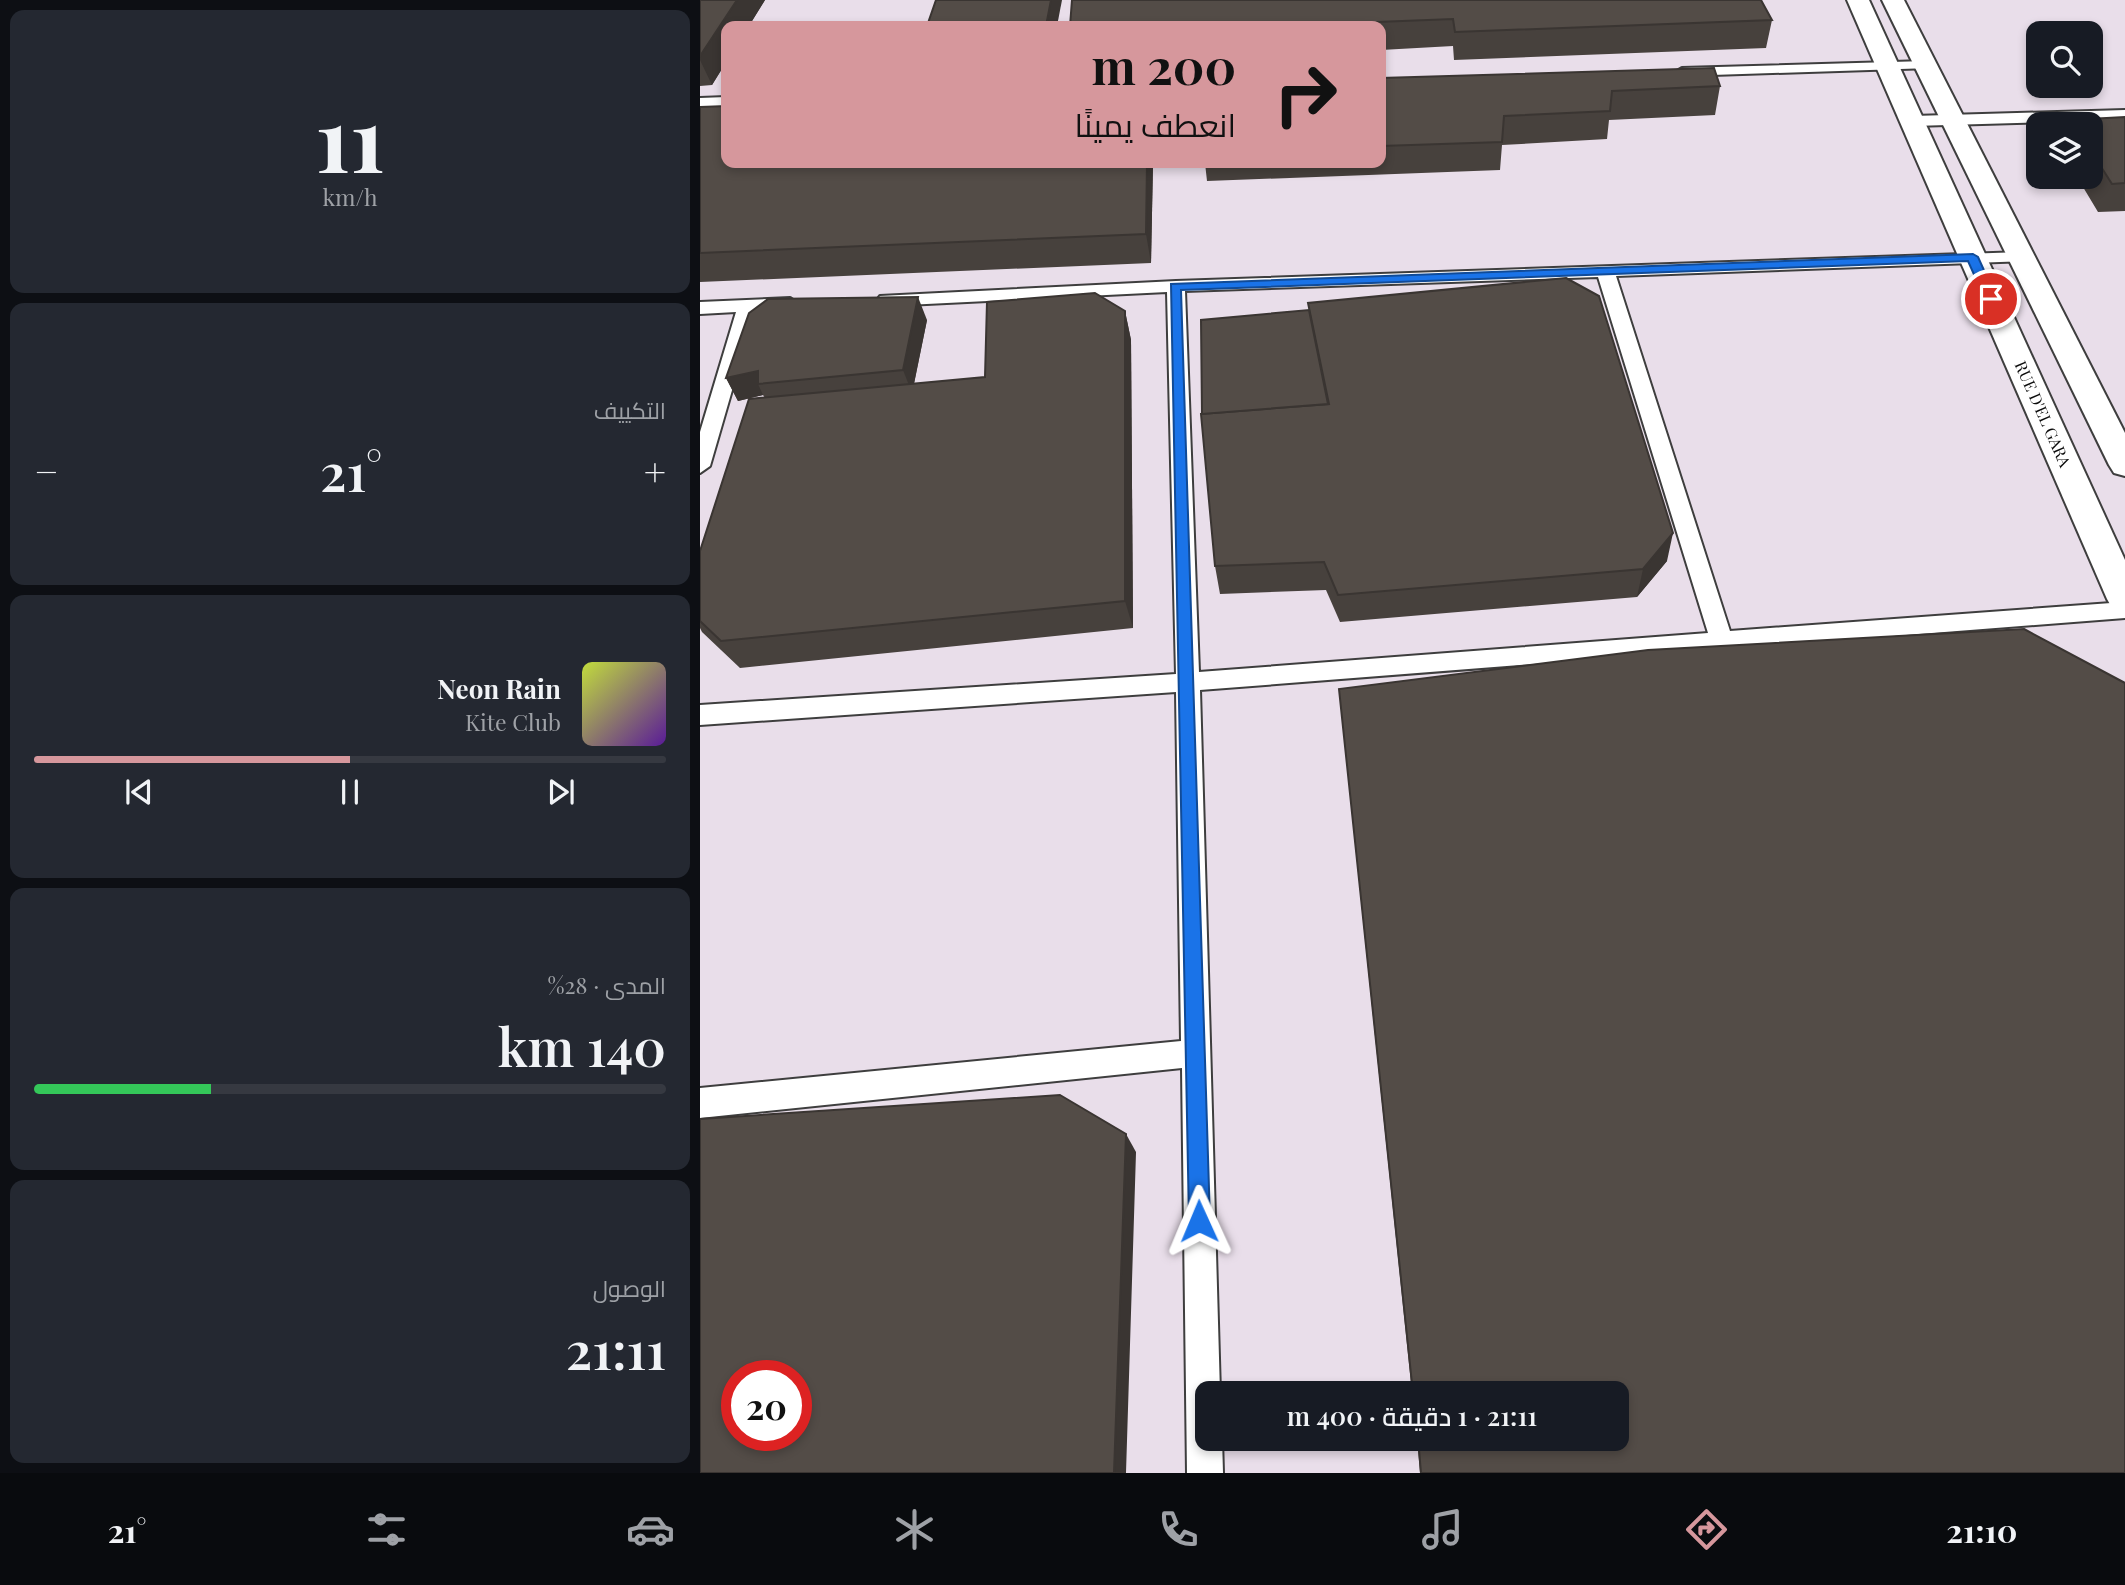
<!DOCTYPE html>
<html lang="ar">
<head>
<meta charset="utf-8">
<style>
	:root { --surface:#171b24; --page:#242831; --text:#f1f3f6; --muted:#9ea1a6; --line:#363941; --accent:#d6979c }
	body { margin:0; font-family:"Playfair Display",Cairo,serif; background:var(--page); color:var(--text); direction:rtl; height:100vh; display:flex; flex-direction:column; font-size:26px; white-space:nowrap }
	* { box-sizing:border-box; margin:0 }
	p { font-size:23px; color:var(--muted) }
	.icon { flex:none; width:38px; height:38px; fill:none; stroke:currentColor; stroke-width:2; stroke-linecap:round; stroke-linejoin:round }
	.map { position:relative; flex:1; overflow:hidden; direction:ltr }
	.details { display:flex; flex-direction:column; gap:10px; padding:10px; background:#0d0f14; width:700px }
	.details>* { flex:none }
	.hud { position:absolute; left:21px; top:21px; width:665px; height:147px; border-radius:14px; box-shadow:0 4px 10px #0003; direction:rtl; background:#d6979c; color:#111; overflow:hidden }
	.controls { position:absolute; left:1326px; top:21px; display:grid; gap:14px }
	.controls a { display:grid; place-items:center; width:77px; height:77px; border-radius:14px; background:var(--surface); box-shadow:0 4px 10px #0003; font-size:35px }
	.speed { position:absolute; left:21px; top:1360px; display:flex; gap:14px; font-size:35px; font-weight:700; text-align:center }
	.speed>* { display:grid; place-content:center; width:91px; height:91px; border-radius:50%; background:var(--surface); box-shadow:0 4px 10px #0003; line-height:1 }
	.speed .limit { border:10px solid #d22; background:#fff; color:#111 }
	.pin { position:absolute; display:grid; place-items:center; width:60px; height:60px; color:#fff; margin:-30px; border:4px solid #fff; border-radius:50%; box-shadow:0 2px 7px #0007 }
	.me { position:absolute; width:77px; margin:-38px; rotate:359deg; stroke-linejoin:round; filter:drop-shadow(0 0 5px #0008) }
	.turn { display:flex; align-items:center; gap:24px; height:147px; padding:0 35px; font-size:32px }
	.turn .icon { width:91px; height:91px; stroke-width:2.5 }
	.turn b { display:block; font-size:49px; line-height:60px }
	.big { font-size:52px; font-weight:600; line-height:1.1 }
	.details .card { flex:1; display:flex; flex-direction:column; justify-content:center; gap:10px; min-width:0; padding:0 24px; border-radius:14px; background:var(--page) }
	.details .dial { align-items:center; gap:0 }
	.dial b { font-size:91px; line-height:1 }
	.song { display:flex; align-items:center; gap:21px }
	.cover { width:84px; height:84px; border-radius:10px; background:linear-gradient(135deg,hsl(70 70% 55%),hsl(270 70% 35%)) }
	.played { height:7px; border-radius:4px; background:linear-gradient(90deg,var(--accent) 50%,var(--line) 50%) }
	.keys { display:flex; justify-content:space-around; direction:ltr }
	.heat { display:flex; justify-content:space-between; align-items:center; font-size:38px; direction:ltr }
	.charge { height:10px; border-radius:5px; background:linear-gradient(90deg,#34c759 28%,var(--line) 0) }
	.trip { position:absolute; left:495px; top:1381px; width:434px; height:70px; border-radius:14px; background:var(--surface); box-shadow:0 4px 10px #0003; font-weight:600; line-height:70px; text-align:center; direction:rtl }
	.dock { display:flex; height:112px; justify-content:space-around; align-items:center; background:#090b0e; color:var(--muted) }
	.dock .icon { width:49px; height:49px }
	.dock .on { color:var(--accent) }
	.dock b { font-size:32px; color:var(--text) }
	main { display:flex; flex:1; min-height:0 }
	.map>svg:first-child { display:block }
</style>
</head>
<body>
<main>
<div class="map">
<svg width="1425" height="1473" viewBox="0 0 1425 1473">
	<rect width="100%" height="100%" fill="#fffae9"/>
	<path fill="#e9deea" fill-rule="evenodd" d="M 0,0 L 1425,0 L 1425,1473 L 0,1473 ZM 26,26 L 681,26 L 681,163 L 26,163 ZM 1339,33 L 1391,33 L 1391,86 L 1339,86 ZM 1339,124 L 1391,124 L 1391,177 L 1339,177 ZM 37,1376 L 96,1376 L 96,1435 L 37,1435 ZM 508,1393 L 917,1393 L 917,1438 L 508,1438 Z"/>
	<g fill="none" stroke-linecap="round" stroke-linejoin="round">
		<g stroke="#3e3e3e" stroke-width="4">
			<g id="service">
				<polygon points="1226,61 1231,62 1231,68 982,76 975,72 982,68"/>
				<polygon points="26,97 26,107 0,108 0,98"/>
				<polygon points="1425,110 1425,120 1213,126 1205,121 1213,116"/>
				<path d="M 1322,252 L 1331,257 L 1328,261 L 916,276 L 1030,631 L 1425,602 L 1425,618 L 500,690 L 520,1393 L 508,1393 L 508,1438 L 522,1438 L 523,1473 L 487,1473 L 482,1068 L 0,1118 L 0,1088 L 481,1041 L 476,692 L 0,725 L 0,705 L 476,674 L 467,292 L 186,306 L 180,304 L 177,300 L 180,296 L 476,281 ZM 898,277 L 1008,633 L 499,672 L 485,291 Z"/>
				<polygon points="90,298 99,304 96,308 55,311 10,466 0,473 0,432 36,312 0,314 0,302"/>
			</g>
		</g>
		<g stroke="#3e3e3e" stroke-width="4">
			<g id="tertiary">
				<polygon points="1147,0 1169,0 1425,560 1425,612 1412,608 1407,599"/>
				<polygon points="1182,0 1204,0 1425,433 1425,476 1414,473 1409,465"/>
			</g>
		</g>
		<use href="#service" fill="#fff" fill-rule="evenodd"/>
		<use href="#tertiary" fill="#fff" fill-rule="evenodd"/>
	</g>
	<g fill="#47413d">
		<polygon points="0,0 65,0 12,85 0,86"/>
		<polygon points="372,0 1072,20 1066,48 754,60 753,46 681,50 681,26 370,26"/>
		<polygon points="681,78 1020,86 1015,115 909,120 907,139 802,145 800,170 507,181 505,163 681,163"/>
		<polygon points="0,107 453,163 451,263 0,282"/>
		<polygon points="1425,117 1425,211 1398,212 1377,177 1391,177 1391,124 1369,124 1371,120"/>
		<polygon points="608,303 967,561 937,597 640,622 626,590 520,594 515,566 502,414 609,310"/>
		<polygon points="425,311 431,340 433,628 40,668 2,632 0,628 0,551 65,398 63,395 38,401 26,378 227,320 214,384 285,377"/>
		<polygon points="639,689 1425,1473 720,1473 717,1438 917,1438 917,1393 712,1393"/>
	</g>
	<g fill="#3a3532">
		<polygon points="37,0 65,0 49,26 26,26 26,62 12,85 0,60 0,56"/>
		<polygon points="351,0 362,0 357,26 346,26"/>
		<polygon points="447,163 453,163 451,263 446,234"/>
		<polygon points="218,297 227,320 212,393 203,370"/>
		<polygon points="425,311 431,340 433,628 425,601"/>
		<polygon points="58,371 58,384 63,395 38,401 26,378"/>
		<polygon points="973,533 967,561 937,597 943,569"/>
		<polygon points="426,1134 436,1152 426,1473 414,1473"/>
	</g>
	<g fill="#534c47" stroke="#3a3532" stroke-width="2" fill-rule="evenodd">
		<polygon points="0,0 37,0 0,56"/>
		<polygon points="236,0 351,0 346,26 227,26"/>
		<polygon points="372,0 1061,0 1072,20 755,32 753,19 677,22 676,26 370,26"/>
		<polygon points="1014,68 1020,86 912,91 910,111 804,116 802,142 681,146 681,78"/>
		<polygon points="26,106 26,163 447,163 446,234 0,253 0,107"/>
		<polygon points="1425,117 1425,183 1412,184 1391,151 1391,124 1374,124 1371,120"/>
		<polygon points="866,278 899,296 973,533 943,569 638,595 624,562 515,566 501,414 629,404 608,303"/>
		<polygon points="395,293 425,311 425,601 21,641 0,621 0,551 49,399 285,377 287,302"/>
		<polygon points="218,297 203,370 58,384 58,371 26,378 49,313 68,299"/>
		<polygon points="609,310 628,404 502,414 501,320"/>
		<polygon points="1324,629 1425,683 1425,1473 721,1473 718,1438 917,1438 917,1393 713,1393 639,689 948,650"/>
		<path d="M 360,1095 L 426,1134 L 414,1473 L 0,1473 L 0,1119 ZM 37,1376 L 96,1376 L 96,1435 L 37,1435 Z"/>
	</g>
	<polygon fill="#1a73e8" stroke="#114b97" stroke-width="2" points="1273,254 1278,257 1297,299 1296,301 1285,299 1268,261 481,290 510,1221 507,1228 499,1231 492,1228 489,1221 471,284"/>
	<g text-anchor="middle" stroke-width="7" stroke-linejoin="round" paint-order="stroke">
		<g font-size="16" fill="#0b0b0b" stroke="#fff">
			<text transform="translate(1343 414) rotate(66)" y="6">RUE D'EL GARA</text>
		</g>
	</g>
</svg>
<div class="controls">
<a><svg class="icon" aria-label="search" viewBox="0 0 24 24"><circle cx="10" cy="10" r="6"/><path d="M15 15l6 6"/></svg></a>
<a><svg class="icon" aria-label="layers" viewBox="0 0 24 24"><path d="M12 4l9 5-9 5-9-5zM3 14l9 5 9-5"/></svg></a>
</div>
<div class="speed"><div class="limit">20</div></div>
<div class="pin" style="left:1291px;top:299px;background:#d93025"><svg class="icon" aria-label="arrive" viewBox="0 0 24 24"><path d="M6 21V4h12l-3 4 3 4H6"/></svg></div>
<svg class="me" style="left:499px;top:1221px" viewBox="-20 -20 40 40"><path d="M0-17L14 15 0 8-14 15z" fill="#1a73e8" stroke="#fff" stroke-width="4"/></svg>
<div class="trip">21:11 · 1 دقيقة · 400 m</div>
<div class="hud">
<div class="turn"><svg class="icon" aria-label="right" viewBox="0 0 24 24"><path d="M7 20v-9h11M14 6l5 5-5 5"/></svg><div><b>200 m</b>انعطف يمينًا</div></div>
</div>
</div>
<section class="details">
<div class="card dial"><b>11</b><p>km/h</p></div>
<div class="card"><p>التكييف</p>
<div class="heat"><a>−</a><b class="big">21°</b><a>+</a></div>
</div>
<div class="card">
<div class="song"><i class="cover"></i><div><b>Neon Rain</b><p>Kite Club</p></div></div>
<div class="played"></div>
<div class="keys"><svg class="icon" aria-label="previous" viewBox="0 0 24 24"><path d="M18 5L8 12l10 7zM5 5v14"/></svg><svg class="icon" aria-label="pause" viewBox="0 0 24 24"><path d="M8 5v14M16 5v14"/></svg><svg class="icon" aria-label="next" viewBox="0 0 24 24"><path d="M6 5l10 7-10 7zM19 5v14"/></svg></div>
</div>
<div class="card"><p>المدى · 28%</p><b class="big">140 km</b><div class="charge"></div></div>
<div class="card"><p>الوصول</p><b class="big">21:11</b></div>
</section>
</main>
<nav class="dock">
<b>21:10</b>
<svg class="icon on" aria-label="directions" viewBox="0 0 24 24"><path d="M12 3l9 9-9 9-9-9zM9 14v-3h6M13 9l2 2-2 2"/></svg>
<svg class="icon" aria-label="music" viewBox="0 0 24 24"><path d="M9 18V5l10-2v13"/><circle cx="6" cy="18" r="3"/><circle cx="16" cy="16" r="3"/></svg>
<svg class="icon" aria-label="phone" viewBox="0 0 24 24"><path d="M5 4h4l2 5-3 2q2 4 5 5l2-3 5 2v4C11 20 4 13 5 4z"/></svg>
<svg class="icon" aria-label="climate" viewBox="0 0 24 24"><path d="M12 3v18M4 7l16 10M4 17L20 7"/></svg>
<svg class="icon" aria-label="car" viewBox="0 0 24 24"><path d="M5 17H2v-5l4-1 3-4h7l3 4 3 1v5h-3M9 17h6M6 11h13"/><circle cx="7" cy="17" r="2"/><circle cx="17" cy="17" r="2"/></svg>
<svg class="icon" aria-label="filters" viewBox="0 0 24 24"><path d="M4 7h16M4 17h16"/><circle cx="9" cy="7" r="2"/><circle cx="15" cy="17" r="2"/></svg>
<b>21°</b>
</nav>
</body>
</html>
